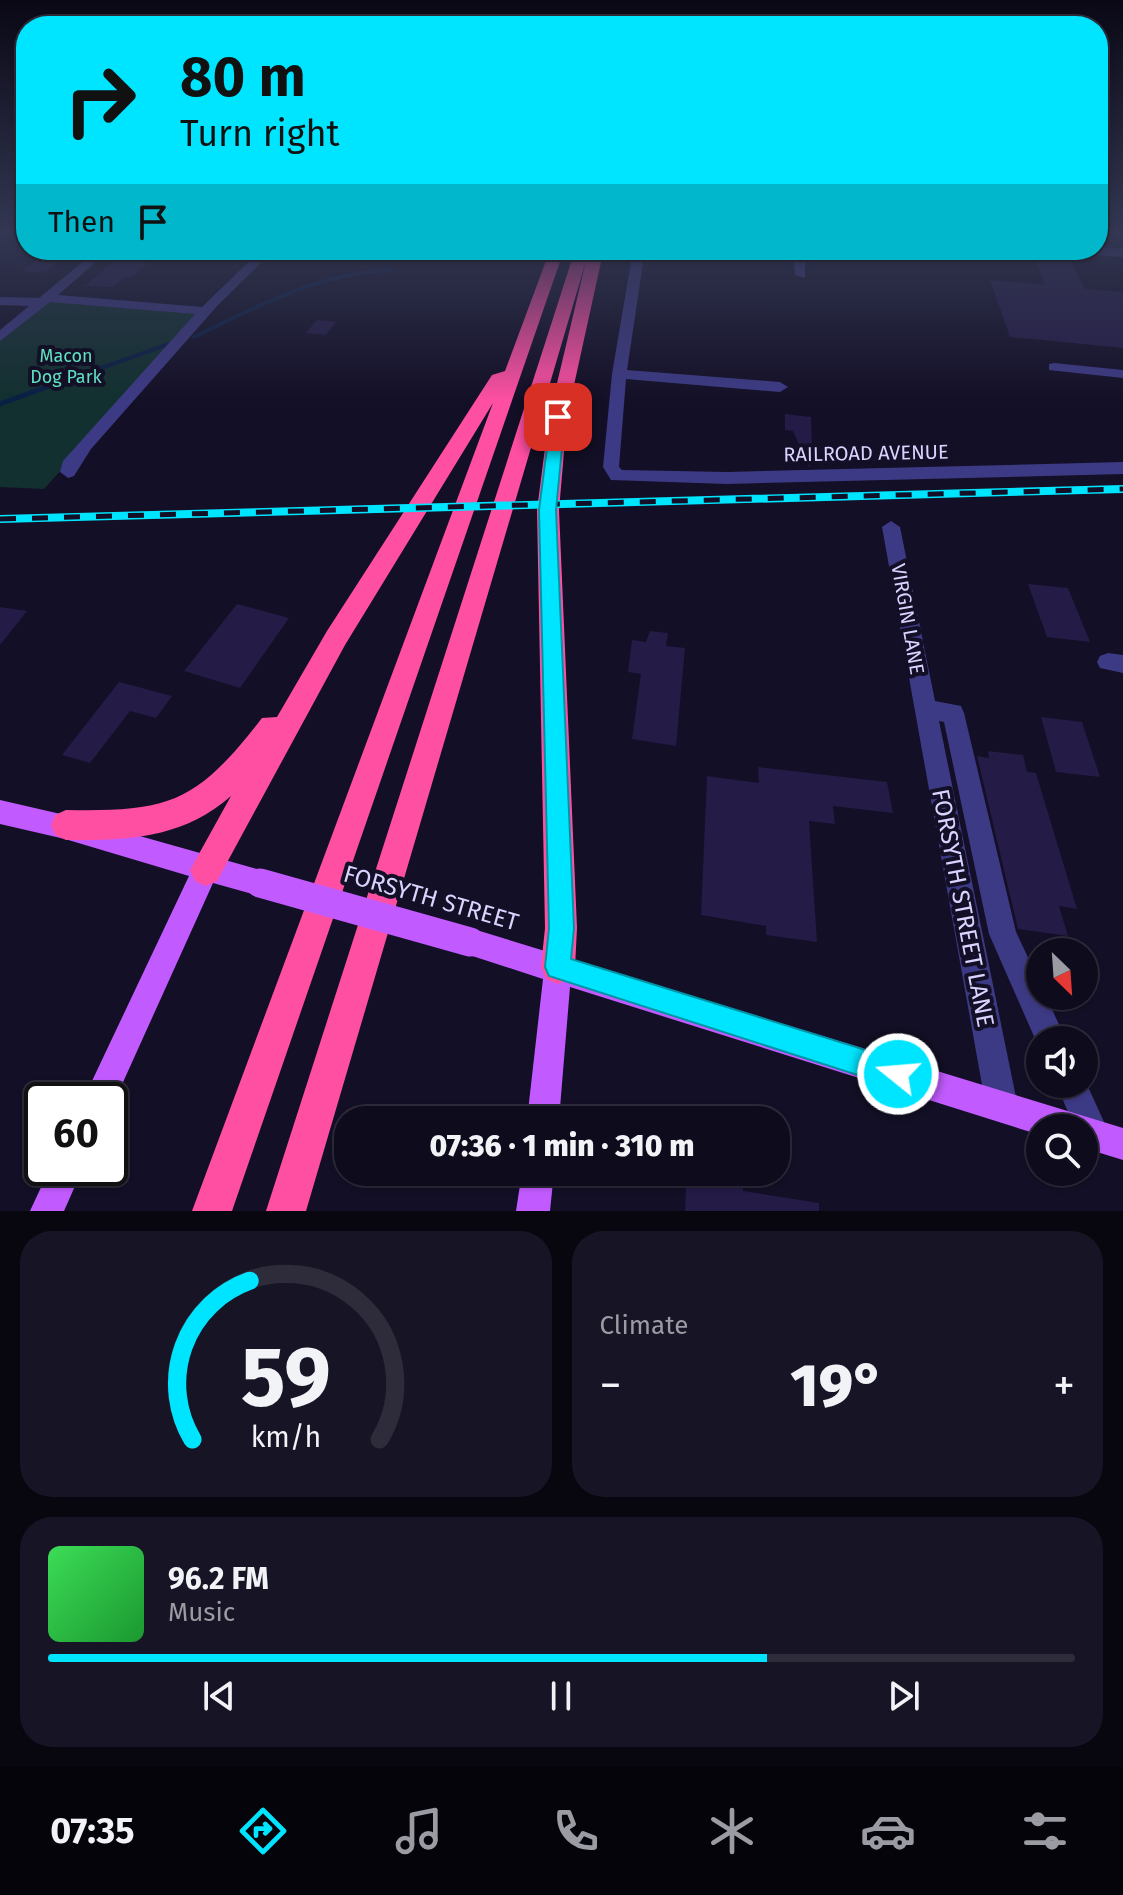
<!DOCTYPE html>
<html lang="en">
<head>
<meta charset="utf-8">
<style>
	:root { --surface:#0e0b1c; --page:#171425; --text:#f1f3f6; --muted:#9b9ba3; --line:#2e2b3b; --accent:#00e5ff }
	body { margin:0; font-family:"Fira Sans",sans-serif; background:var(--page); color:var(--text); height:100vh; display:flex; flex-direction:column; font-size:30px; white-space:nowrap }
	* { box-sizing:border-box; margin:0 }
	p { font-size:26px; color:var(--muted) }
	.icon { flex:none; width:44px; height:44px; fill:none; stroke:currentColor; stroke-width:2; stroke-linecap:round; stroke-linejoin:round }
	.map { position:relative; height:1211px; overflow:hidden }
	.panel { display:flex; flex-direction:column; gap:20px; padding:20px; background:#08060f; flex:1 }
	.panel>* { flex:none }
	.hud { position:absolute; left:16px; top:16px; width:1092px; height:244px; border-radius:32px; box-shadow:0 2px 6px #0004,0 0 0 2px var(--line); background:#00e5ff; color:#111; overflow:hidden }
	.needle { width:52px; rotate:155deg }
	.fabs { position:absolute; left:1026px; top:938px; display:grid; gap:16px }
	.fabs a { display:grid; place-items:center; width:72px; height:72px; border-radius:50%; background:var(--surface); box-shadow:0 2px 6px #0004,0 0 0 2px var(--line); font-size:40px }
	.speed { position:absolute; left:24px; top:1082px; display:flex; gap:16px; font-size:40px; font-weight:700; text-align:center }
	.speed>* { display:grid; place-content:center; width:104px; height:104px; border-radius:50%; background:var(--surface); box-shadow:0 2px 6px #0004,0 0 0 2px var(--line); line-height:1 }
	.speed .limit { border:4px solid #111; border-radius:12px; background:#fff; color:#111 }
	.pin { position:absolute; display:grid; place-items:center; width:68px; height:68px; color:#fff; margin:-34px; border-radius:16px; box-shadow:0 4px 12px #0006 }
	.me { position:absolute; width:88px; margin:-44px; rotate:287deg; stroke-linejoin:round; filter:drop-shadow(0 0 6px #0008) }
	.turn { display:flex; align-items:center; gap:28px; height:168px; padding:0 32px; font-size:36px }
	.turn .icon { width:104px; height:104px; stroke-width:2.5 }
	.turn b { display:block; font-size:56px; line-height:68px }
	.then { display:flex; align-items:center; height:76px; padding:0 32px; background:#0003; gap:16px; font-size:30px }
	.big { font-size:60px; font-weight:800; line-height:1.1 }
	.panel .tile { flex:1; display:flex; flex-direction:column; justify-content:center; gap:12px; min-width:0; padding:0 28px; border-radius:32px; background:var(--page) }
	.panel .dial { align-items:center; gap:0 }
	.dial svg { height:208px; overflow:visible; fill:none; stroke:var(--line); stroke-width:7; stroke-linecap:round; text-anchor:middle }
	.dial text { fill:var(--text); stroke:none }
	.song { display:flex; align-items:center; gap:24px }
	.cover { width:96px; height:96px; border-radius:12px; background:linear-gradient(135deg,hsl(130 70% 55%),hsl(130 70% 35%)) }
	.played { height:8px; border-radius:4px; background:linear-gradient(90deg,var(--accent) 70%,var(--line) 70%) }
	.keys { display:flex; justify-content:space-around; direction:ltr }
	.heat { display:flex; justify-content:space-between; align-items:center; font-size:44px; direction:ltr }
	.panel .tiles { flex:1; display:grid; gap:20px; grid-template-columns:1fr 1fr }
	.tile:last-child { grid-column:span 2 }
	.trip { position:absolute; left:334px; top:1106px; width:456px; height:80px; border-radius:32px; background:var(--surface); box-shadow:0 2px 6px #0004,0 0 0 2px var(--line); font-weight:800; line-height:80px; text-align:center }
	.tab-bar { display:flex; height:128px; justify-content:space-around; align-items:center; background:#06040b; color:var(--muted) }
	.tab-bar .icon { width:56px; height:56px }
	.tab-bar .selected { color:var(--accent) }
	.tab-bar b { font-size:36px; color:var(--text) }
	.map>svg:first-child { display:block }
</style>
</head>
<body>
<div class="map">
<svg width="1123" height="1211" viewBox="0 0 1123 1211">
	<rect width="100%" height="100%" fill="#130f26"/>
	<polygon fill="#12302f" points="46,298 205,311 44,489 0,487 0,337"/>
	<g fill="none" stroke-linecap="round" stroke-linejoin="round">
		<g stroke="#0a1f44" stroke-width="4">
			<path d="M 194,337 C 258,306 317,274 389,270"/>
			<polyline points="39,390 169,344"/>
		</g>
		<polyline stroke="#0a1f44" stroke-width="5" points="0,404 44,388"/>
	</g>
	<g fill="#241b47">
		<polygon points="50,250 74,250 44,273 22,271"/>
		<polygon points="127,250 160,250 132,277 125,277 113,287 85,286"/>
		<polygon points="1034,257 1070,260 1085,289 1123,292 1123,348 1010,337 990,280 1045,285"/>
		<polygon points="317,320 336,322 326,335 306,333"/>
		<polygon points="785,414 811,417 812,446 868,444 877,461 813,463 809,467 793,431 785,430"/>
		<polygon points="1028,584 1068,588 1090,642 1047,637"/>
		<polygon points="237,604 289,618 240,688 184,671"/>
		<polygon points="0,607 27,611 0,645"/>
		<polygon points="650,631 668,633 666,646 685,648 676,746 632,739 641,674 628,672 632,640 646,642"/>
		<polygon points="119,682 172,696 156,718 130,711 90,763 62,755"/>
		<polygon points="1041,717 1082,722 1100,777 1056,772"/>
		<polygon points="988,751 1023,755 1027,772 1036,773 1077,909 1059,906 1068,936 1018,929 977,756 989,758"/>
		<polygon points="758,767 887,782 893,813 833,806 835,824 809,821 817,942 766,935 766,926 701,915 707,776 759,783"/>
		<polygon points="646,1172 743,1172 743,1191 819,1203 819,1211 685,1211 686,1187 645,1179"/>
	</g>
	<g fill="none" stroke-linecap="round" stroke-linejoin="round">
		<g fill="#3d3a85" fill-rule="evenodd">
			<polygon points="1098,247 1123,249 1123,257 1084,254 1078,250"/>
			<polygon points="97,250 110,250 58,295 202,307 261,250 274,250 218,305 91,449 74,476 68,478 60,472 63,461 195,314 50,302 0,341 0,330 29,306 0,305 0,297 39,298"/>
			<polygon points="633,250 645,250 627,370 780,382 788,387 780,392 626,379 619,467 622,470 727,472 1123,462 1123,474 727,484 611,480 603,467 612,374"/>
			<polygon points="793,250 805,250 805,278 795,275"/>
			<polygon points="1054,363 1123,370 1123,378 1049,370 1049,364"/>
			<polygon points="891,521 900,527 935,701 961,706 964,713 1016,932 1040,983 1040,996 1046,996 1066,1040 1040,1040 1040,1050 989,934 944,722 939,721 1018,1107 1013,1118 1002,1123 991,1118 986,1107 882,527"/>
			<polygon points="1108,653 1123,655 1123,673 1100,668 1097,662 1100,656"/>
			<polygon points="1084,1078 1110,1135 1105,1146 1094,1151 1084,1147 1084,1128 1075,1128 1056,1084 1084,1084"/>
		</g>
		<g fill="#c25bff" fill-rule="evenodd">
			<polygon points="0,800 65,815 260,870 269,874 273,883 269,892 260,896 213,883 110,1111 110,1100 83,1100 189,876 65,839 0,824"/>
			<polygon points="470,928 1123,1128 1123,1160 1084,1148 1084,1128 1040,1128 1040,1135 570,987 559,1120 527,1120 543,979 460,952 456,942 460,932"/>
			<polygon points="50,1168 83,1168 64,1211 30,1211"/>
			<polygon points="522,1172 554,1172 550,1211 516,1211"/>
		</g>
		<g fill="#ff4fa3" fill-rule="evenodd">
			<path d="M 550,250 L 564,250 L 232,1211 L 192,1211 L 493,403 L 345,645 L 217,881 L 206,886 L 195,881 L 190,870 L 231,796 C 184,838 127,841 66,840 L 55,835 L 51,825 L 55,815 L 66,810 C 171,812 197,802 262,718 L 277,717 L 327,631 L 492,375 L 505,371 Z"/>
			<polygon points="575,250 596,253 601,262 567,417 559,510 577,928 575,967 570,979 558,984 546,979 541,967 545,928 537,510 549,417 586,261 306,1211 266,1211"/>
		</g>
		<g stroke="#00e5ff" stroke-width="8">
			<polyline id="rail" points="0,519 1123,489"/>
		</g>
		<use href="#rail" stroke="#130f26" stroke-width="5" stroke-dasharray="16" stroke-linecap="butt"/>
		<polyline stroke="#c25bff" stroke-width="29" points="260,883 470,942"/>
	</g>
	<linearGradient id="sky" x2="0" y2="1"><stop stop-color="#0a0815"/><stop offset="0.58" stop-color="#333752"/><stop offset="1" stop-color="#333752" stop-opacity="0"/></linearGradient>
	<rect width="1123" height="402" fill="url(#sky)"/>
	<polygon fill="#00e5ff" stroke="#0095a6" stroke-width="2" points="558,412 565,417 556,510 574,928 571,959 898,1060 907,1064 912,1074 907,1084 898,1088 549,976 545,967 549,928 539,510 551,417"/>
	<g text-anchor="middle" stroke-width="8" stroke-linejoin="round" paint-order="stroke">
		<g font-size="18" fill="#5fe0c0" stroke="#130f26">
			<text x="66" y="362">Macon<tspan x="66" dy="21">Dog Park</tspan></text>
		</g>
		<g font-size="20" fill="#d9d4ff" stroke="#130f26">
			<text transform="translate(866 453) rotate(-1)" y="7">RAILROAD AVENUE</text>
			<text transform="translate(908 619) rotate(80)" y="7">VIRGIN LANE</text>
		</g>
		<g font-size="24" fill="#d9d4ff" stroke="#130f26">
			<text transform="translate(431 898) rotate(16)" y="8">FORSYTH STREET</text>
			<text transform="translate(963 908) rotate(79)" y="8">FORSYTH STREET LANE</text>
		</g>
	</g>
</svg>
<div class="fabs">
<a><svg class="needle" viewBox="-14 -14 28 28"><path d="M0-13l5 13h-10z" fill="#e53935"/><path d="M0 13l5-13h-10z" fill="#9b9ba3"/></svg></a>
<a><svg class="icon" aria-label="sound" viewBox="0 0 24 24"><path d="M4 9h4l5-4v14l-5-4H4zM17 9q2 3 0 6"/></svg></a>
<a><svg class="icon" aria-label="search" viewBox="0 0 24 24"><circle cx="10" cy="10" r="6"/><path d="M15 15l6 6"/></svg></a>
</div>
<div class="speed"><div class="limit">60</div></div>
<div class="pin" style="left:558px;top:417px;background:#d93025"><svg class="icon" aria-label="arrive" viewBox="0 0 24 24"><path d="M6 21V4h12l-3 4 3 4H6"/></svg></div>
<svg class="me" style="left:898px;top:1074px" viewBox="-20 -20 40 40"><circle r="17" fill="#00e5ff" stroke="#fff" stroke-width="3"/><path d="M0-11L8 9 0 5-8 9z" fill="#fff"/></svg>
<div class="trip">07:36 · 1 min · 310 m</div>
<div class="hud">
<div class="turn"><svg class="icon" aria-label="right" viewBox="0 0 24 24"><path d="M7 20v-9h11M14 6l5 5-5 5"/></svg><div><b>80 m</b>Turn right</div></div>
<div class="then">Then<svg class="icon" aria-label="arrive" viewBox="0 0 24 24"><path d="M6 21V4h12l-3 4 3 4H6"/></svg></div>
</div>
</div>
<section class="panel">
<div class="tiles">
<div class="tile dial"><svg viewBox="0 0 100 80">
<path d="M14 69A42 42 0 1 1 86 69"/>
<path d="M14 69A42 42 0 0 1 36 8" stroke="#00e5ff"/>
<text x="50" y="56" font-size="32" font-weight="700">59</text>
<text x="50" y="72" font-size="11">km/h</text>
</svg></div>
<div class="tile"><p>Climate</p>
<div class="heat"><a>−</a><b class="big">19°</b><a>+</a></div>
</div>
<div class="tile">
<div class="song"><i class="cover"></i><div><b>96.2 FM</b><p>Music</p></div></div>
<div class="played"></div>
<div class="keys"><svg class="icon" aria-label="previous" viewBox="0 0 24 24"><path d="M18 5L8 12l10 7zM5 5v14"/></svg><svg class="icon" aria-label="pause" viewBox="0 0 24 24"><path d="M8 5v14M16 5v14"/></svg><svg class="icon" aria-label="next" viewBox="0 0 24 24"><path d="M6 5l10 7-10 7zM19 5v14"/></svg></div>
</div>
</div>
</section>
<nav class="tab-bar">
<b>07:35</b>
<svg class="icon selected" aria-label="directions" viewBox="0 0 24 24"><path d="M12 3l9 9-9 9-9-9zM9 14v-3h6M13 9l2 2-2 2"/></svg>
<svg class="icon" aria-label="music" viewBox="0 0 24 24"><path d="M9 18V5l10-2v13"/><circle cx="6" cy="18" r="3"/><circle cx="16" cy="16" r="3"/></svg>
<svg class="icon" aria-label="phone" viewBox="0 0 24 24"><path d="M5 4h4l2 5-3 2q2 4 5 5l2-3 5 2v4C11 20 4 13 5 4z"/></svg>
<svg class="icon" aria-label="climate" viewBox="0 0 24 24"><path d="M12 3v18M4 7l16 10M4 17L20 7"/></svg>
<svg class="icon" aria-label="car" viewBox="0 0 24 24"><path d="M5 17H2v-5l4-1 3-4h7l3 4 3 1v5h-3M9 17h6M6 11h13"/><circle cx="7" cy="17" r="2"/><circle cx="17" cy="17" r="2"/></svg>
<svg class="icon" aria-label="filters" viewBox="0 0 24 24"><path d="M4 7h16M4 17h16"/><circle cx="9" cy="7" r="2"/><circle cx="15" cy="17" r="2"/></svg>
</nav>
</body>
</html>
